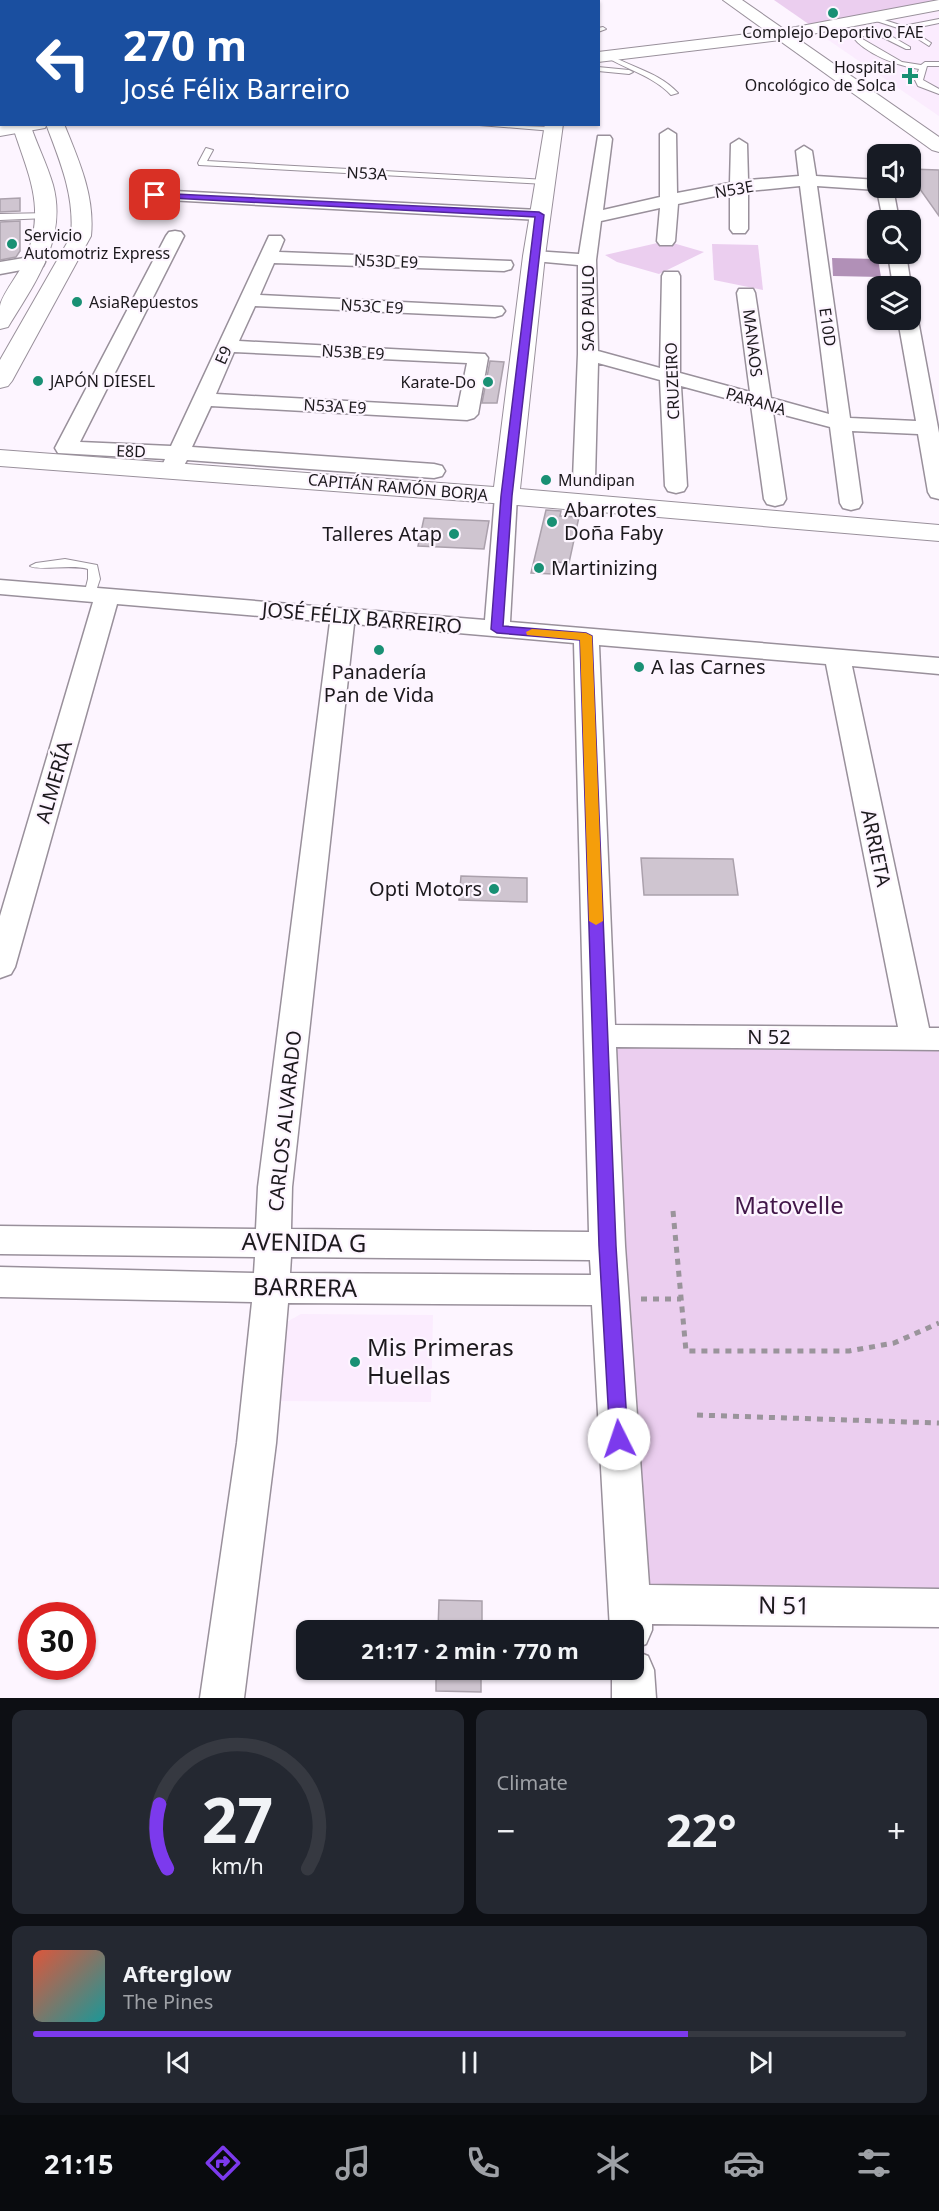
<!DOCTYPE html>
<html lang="en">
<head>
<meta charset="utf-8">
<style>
	:root { --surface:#171b24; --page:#242831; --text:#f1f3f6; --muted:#9ea1a6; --line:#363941; --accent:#7c3aed }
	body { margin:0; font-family:"Noto Sans",sans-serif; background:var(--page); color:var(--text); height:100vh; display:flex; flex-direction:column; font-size:22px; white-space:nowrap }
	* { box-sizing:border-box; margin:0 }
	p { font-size:20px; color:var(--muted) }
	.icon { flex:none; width:33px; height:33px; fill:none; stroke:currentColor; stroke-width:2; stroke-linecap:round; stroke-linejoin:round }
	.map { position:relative; height:1698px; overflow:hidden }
	.details { display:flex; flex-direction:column; gap:12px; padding:12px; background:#0d0f14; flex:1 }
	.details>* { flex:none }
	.banner { position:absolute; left:0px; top:0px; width:600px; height:126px; box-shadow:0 2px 4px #0004; background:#1a4fa0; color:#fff; overflow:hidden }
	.fabs { position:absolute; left:867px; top:144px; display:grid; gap:12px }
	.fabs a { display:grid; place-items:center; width:54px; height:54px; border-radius:12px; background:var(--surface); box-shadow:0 2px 4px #0004; font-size:30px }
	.speed { position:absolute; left:18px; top:1602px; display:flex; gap:12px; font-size:30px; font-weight:700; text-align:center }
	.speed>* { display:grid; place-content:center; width:78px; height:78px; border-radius:50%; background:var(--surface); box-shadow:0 2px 4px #0004; line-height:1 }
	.speed .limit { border:9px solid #d22; background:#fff; color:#111 }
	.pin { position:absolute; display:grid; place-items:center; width:51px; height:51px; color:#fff; margin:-26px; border-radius:12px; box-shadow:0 3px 9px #0006 }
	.me { position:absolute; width:66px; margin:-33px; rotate:356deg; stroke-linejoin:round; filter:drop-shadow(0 0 4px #0008) }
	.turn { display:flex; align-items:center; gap:21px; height:126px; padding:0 24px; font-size:27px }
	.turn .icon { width:78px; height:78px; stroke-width:2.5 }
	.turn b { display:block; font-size:42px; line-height:51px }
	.big { font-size:45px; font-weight:700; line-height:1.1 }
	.details .card { flex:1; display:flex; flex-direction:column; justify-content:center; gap:9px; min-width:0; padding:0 21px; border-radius:12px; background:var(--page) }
	.details .dial { align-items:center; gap:0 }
	.dial svg { height:156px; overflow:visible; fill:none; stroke:var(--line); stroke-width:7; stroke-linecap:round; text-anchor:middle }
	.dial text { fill:var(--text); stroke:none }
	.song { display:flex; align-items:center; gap:18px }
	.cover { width:72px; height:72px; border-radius:9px; background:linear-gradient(135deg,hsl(10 70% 55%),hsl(180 70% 35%)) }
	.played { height:6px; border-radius:3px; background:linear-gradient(90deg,var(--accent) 75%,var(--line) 75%) }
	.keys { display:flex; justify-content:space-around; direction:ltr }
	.heat { display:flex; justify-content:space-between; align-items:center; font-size:33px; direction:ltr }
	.details .tiles { flex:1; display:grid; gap:12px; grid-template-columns:1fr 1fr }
	.card:last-child { grid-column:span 2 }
	.trip { position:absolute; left:296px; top:1620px; width:348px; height:60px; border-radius:12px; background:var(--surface); box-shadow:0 2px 4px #0004; font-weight:700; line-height:60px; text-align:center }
	.menu { display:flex; height:96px; justify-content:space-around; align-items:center; background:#090b0e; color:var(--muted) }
	.menu .icon { width:42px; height:42px }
	.menu .selected { color:var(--accent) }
	.menu b { font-size:27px; color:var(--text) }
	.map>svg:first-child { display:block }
</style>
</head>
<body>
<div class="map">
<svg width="939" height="1698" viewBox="0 0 939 1698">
	<rect width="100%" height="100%" fill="#fdf5ff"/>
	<g fill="#fbecfe">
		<polygon points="939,11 939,116 824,37 828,32"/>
		<polygon points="301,1314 433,1315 431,1402 275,1401 283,1324"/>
	</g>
	<g fill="#ebceef">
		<polygon points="774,0 939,0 810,25"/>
		<polygon points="666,241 704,252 659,274 617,262 605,255"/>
		<polygon points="712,244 758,245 763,290 714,280"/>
		<polygon points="605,1036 939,1042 939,1621 627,1617"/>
	</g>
	<polygon fill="#b190b7" points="832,258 878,259 881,277 833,276"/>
	<g fill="#cfc5d0" stroke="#aba1ac" stroke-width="1.5">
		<polygon points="910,169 939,170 939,216 910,175"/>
		<polygon points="20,198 20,211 0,212 0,199"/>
		<polygon points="20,221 20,251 16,257 0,260 0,222"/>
		<polygon points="490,361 504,362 497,403 482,403"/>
		<polygon points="546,510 561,511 560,516 579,517 569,563 555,562 553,574 531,573"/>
		<polygon points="424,518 489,521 484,549 418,546"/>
		<polygon points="641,858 733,859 738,895 644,895"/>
		<polygon points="461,876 527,878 527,902 459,900"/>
		<polygon points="439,1600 482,1601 482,1630 438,1630"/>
		<polygon points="436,1670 481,1670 481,1692 436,1691"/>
	</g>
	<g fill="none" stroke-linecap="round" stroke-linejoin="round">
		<g stroke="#99909b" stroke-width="2">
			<g id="service">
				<polygon points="872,16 903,26 939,19 939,23 910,29 931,43 929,46 904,30 870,19"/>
				<polygon points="598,28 603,27 606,29 598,32"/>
				<path d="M 869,30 L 891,36 L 910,47 L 910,49 L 906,49 L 880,36 L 869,35 L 859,37 L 902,62 L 921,65 L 925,62 L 939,62 L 939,66 L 927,66 L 923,80 L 939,89 L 939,94 L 918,86 L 915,80 L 919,69 C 898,66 865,54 852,36 Z"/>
				<path d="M 606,55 L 610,55 C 633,68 660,73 678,93 L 671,95 C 653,76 628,70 606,57 Z"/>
				<polygon points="598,67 629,70 633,72 629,74 598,71"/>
				<polygon points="467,124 553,127 557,129 553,131"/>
				<polygon points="206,148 213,150 207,161 546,180 550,182 546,184 199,165 198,163"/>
				<polygon points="50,213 51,215 47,218 0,220 0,214"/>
				<path d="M 65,559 L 97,565 L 100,579 L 94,597 L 90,598 L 84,595 L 88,579 L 88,569 C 73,564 37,571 30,566 L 36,563 Z"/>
			</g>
		</g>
		<g stroke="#99909b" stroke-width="3">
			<g id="minor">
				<path d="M 668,129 L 676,134 L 677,193 L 730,183 L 731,144 L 739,139 L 747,144 L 748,180 L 799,176 L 796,151 L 804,146 L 812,151 L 816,176 L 878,180 L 878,188 L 893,188 L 899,220 L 883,220 L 877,190 L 817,186 L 850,418 L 916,421 L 898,320 L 910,320 L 910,315 L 915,316 L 918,320 L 939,433 L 939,499 L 931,497 L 928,492 L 918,434 L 852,431 L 862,503 L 859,508 L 851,510 L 843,508 L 840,503 L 830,427 L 773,412 L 786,499 L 783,504 L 775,506 L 767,504 L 764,499 L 751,405 L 681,386 L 687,486 L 684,491 L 676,493 L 668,491 L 665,486 L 660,380 L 598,363 L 595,479 L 592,484 L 584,486 L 576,484 L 573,479 L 578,354 L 578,265 L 534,261 L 528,260 L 525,256 L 528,252 L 534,251 L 579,254 L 598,136 L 610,136 L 612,139 L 603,210 L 660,197 L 660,134 ZM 800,186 L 829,414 L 771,398 L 755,293 L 753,289 L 739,289 L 737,293 L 750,392 L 680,373 L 680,276 L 678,272 L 664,272 L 662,276 L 660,368 L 598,351 L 596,260 L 601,221 L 660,208 L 657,241 L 660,245 L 672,245 L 675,241 L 678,204 L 730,193 L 730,229 L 733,233 L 745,233 L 748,229 L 748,191 Z"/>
				<polygon points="155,190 539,210 545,211 548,215 545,219 539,220 149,199 146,195 149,191"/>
				<path d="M 175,231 L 181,232 L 184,236 L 80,442 L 171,446 L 269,236 L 281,236 L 284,240 L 279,252 L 511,261 L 513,265 L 511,269 L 504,271 L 274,263 L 260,295 L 502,307 L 505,311 L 502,315 L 495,317 L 255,306 L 239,341 L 485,354 L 488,358 L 478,414 L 474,418 L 467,420 L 211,406 L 192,447 L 434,464 L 442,466 L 445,471 L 442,476 L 434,478 L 187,460 L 180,473 L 172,475 L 164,473 L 161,468 L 165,459 L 58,453 L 55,448 L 166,236 L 169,232 ZM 234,352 L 467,363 L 458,407 L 216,394 Z"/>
				<polygon points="888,254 906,254 911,286 910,287 893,286"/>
				<polygon points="36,256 43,258 45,262 43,266 0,274 0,262"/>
				<path d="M 506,489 L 514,491 L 517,496 L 510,622 L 939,658 L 939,674 L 852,666 L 929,1028 L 939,1028 L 939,1050 L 616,1047 L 625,1246 L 649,1585 L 939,1589 L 939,1627 L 652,1624 L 652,1630 L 646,1644 L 633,1649 L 633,1630 L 610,1630 L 592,1305 L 288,1303 L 276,1443 L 244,1698 L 200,1698 L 237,1443 L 252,1302 L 0,1297 L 0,1267 L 254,1273 L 255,1257 L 0,1254 L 0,1226 L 256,1229 L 258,1187 L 330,622 L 117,604 L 15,967 L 11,974 L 0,978 L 0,916 L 93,602 L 0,594 L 0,580 L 485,620 L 495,496 L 498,491 ZM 354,624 L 574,643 L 589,1232 L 291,1229 L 292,1187 ZM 599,645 L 826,664 L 898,1027 L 615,1025 ZM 291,1257 L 590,1260 L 591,1275 L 290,1273 Z"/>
				<polygon points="633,1650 648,1656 654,1670 656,1698 612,1698 612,1670 633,1670"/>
			</g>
		</g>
		<g stroke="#99909b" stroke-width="2">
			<g id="tertiary">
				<polygon points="487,0 504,0 505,2 488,2"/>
				<polygon points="939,0 939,10 780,40 598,62 598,52 780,30"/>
				<polygon points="0,124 47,124 45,128 0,136"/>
				<polygon points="545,124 563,124 545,256 520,489 939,525 939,541 506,504 0,466 0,450 494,487 523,256"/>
			</g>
		</g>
		<g stroke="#99909b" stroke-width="2">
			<g id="primary">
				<polygon points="0,0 9,0 10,2 2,2 2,7"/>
				<polygon points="723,0 742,0 939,137 939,152 932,150"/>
				<rect x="0" y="63" width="2" height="14"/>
				<path d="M 12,124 L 30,124 C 37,145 47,164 53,185 C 67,237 37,280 11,322 L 8,327 L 0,329 C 0,321 0,313 0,306 C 2,294 19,274 24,262 C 48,208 28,175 12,124 Z"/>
				<path d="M 46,124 L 64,124 C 79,161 95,196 91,236 L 12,381 L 8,386 L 0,388 L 0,360 L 71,236 C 75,196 60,161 46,124 Z"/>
			</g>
		</g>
		<g stroke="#9a949b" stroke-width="5" stroke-dasharray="6 6" stroke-linecap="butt">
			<polyline points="673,1211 686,1351 849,1351 894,1343 939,1323"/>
			<polyline points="641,1299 681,1299"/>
			<polyline points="697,1415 939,1423"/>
		</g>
		<use href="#service" fill="#fff" fill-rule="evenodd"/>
		<use href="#minor" fill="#fff" fill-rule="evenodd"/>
		<use href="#tertiary" fill="#fff" fill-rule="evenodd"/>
		<use href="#primary" fill="#fff" fill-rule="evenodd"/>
	</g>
	<polygon fill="#7c3aed" stroke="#51269a" stroke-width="1.5" points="155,193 539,212 544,215 512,496 503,626 586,633 592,636 616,1246 628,1439 626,1445 619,1447 613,1445 610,1439 599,1246 580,640 497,633 491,629 501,496 535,217 152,197 152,193"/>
	<polygon fill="#f59e0b" points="532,629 586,633 592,636 603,921 596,925 589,921 580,640 527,635 526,632"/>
	<g fill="#199074" stroke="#fdf5ff" stroke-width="2">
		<circle cx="833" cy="13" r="6"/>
		<path d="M907 67h6v6h6v6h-6v6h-6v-6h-6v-6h6z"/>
		<circle cx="12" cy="244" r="6"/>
		<circle cx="77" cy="302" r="6"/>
		<circle cx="38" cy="381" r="6"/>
		<circle cx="488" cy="382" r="6"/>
		<circle cx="546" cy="480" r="6"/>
		<circle cx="552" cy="522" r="6"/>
		<circle cx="454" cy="534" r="6"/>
		<circle cx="539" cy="568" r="6"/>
		<circle cx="379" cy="650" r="6"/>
		<circle cx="639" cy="667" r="6"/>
		<circle cx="494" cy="889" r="6"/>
		<circle cx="355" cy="1362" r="6"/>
	</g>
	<g text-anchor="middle" stroke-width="4.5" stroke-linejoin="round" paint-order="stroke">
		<g font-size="16" fill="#1c191d" stroke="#fdf5ff" text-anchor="start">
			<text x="833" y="38" text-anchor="middle">Complejo Deportivo FAE</text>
			<text x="896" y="73" text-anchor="end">Hospital<tspan x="896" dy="18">Oncológico de Solca</tspan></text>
			<text x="24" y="241">Servicio<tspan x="24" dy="18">Automotriz Express</tspan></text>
			<text x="89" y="308">AsiaRepuestos</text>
			<text x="50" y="387">JAPÓN DIESEL</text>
			<text x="476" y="388" text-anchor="end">Karate-Do</text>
			<text x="558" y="486">Mundipan</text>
		</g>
		<g font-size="16" fill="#1c191d" stroke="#fdf5ff">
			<text transform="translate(367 173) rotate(3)" y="6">N53A</text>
			<text transform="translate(734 189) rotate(-10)" y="6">N53E</text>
			<text transform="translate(386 261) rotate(2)" y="6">N53D E9</text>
			<text transform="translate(372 306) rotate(3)" y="6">N53C E9</text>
			<text transform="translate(588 308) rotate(-90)" y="6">SAO PAULO</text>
			<text transform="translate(828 327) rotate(82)" y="6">E10D</text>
			<text transform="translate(753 343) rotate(83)" y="6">MANAOS</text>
			<text transform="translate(353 352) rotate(3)" y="6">N53B E9</text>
			<text transform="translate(223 355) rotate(-66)" y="6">E9</text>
			<text transform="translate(672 381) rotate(-92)" y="6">CRUZEIRO</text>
			<text transform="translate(756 401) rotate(16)" y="6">PARANA</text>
			<text transform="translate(335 406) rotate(3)" y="6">N53A E9</text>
			<text transform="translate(131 451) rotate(2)" y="6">E8D</text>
			<text transform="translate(398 487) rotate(5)" y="6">CAPITÁN RAMÓN BORJA</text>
		</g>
		<g font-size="20" fill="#1c191d" stroke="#fdf5ff" text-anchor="start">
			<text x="564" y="517">Abarrotes<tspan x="564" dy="23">Doña Faby</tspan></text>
			<text x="442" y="541" text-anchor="end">Talleres Atap</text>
			<text x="551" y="575">Martinizing</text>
			<text x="651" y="674">A las Carnes</text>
			<text x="379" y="679" text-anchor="middle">Panadería<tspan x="379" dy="23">Pan de Vida</tspan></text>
			<text x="482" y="896" text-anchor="end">Opti Motors</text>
		</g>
		<g font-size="20" fill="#1c191d" stroke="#fdf5ff">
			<text transform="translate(362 618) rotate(5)" y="7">JOSÉ FÉLIX BARREIRO</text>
			<text transform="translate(54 782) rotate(-74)" y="7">ALMERÍA</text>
			<text transform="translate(876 848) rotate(78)" y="7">ARRIETA</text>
			<text x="769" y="1044">N 52</text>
			<text transform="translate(285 1121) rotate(-84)" y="7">CARLOS ALVARADO</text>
		</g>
		<g font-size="24" fill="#421749" stroke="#fdf5ff">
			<text x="789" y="1214">Matovelle</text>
		</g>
		<g font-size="24" fill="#1c191d" stroke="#fdf5ff">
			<text transform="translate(304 1243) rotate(1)" y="8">AVENIDA G</text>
			<text transform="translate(305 1288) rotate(1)" y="8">BARRERA</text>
			<text transform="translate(784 1606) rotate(1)" y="8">N 51</text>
		</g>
		<g font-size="24" fill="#1c191d" stroke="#fdf5ff" text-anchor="start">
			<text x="367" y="1356">Mis Primeras<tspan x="367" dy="28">Huellas</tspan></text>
		</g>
	</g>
</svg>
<div class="fabs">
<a><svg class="icon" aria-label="sound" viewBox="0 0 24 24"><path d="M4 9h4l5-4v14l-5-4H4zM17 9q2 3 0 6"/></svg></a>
<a><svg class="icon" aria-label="search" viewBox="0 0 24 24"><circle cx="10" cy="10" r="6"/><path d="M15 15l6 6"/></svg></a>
<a><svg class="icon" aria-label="layers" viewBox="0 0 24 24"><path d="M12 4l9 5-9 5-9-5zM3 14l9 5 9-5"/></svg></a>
</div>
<div class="speed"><div class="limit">30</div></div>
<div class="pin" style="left:155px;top:195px;background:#d93025"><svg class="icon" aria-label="arrive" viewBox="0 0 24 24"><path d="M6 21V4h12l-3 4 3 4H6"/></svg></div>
<svg class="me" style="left:619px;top:1439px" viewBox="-20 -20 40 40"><circle r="19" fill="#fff"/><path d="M0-13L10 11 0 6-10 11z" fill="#7c3aed"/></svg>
<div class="trip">21:17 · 2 min · 770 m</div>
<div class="banner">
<div class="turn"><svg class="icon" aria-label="left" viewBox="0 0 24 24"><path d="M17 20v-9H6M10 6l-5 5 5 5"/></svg><div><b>270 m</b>José Félix Barreiro</div></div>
</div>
</div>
<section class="details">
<div class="tiles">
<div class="card dial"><svg viewBox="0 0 100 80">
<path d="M14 69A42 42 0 1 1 86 69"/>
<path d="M14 69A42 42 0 0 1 10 36" stroke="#7c3aed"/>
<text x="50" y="56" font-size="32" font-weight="700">27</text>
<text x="50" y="72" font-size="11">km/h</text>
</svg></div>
<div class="card"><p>Climate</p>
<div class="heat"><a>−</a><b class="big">22°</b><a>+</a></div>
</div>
<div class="card">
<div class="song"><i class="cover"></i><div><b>Afterglow</b><p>The Pines</p></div></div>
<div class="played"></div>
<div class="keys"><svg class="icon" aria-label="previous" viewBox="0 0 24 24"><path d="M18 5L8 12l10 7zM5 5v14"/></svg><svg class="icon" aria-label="pause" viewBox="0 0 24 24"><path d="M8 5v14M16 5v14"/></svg><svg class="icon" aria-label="next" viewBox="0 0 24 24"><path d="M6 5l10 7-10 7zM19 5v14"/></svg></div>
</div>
</div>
</section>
<nav class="menu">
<b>21:15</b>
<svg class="icon selected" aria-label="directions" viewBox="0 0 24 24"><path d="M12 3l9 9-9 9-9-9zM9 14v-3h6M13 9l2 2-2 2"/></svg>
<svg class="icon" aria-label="music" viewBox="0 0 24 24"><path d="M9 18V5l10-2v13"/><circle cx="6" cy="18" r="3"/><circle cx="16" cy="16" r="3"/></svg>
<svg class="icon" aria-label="phone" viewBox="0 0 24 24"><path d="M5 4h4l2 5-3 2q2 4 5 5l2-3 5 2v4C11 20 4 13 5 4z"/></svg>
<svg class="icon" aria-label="climate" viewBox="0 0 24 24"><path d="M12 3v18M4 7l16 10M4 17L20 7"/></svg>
<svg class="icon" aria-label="car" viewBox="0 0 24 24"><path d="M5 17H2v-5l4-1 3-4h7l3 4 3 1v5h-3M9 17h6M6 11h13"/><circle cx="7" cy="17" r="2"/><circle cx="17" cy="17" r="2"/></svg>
<svg class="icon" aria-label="filters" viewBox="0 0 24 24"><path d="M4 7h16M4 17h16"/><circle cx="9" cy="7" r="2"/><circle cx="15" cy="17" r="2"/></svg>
</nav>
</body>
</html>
